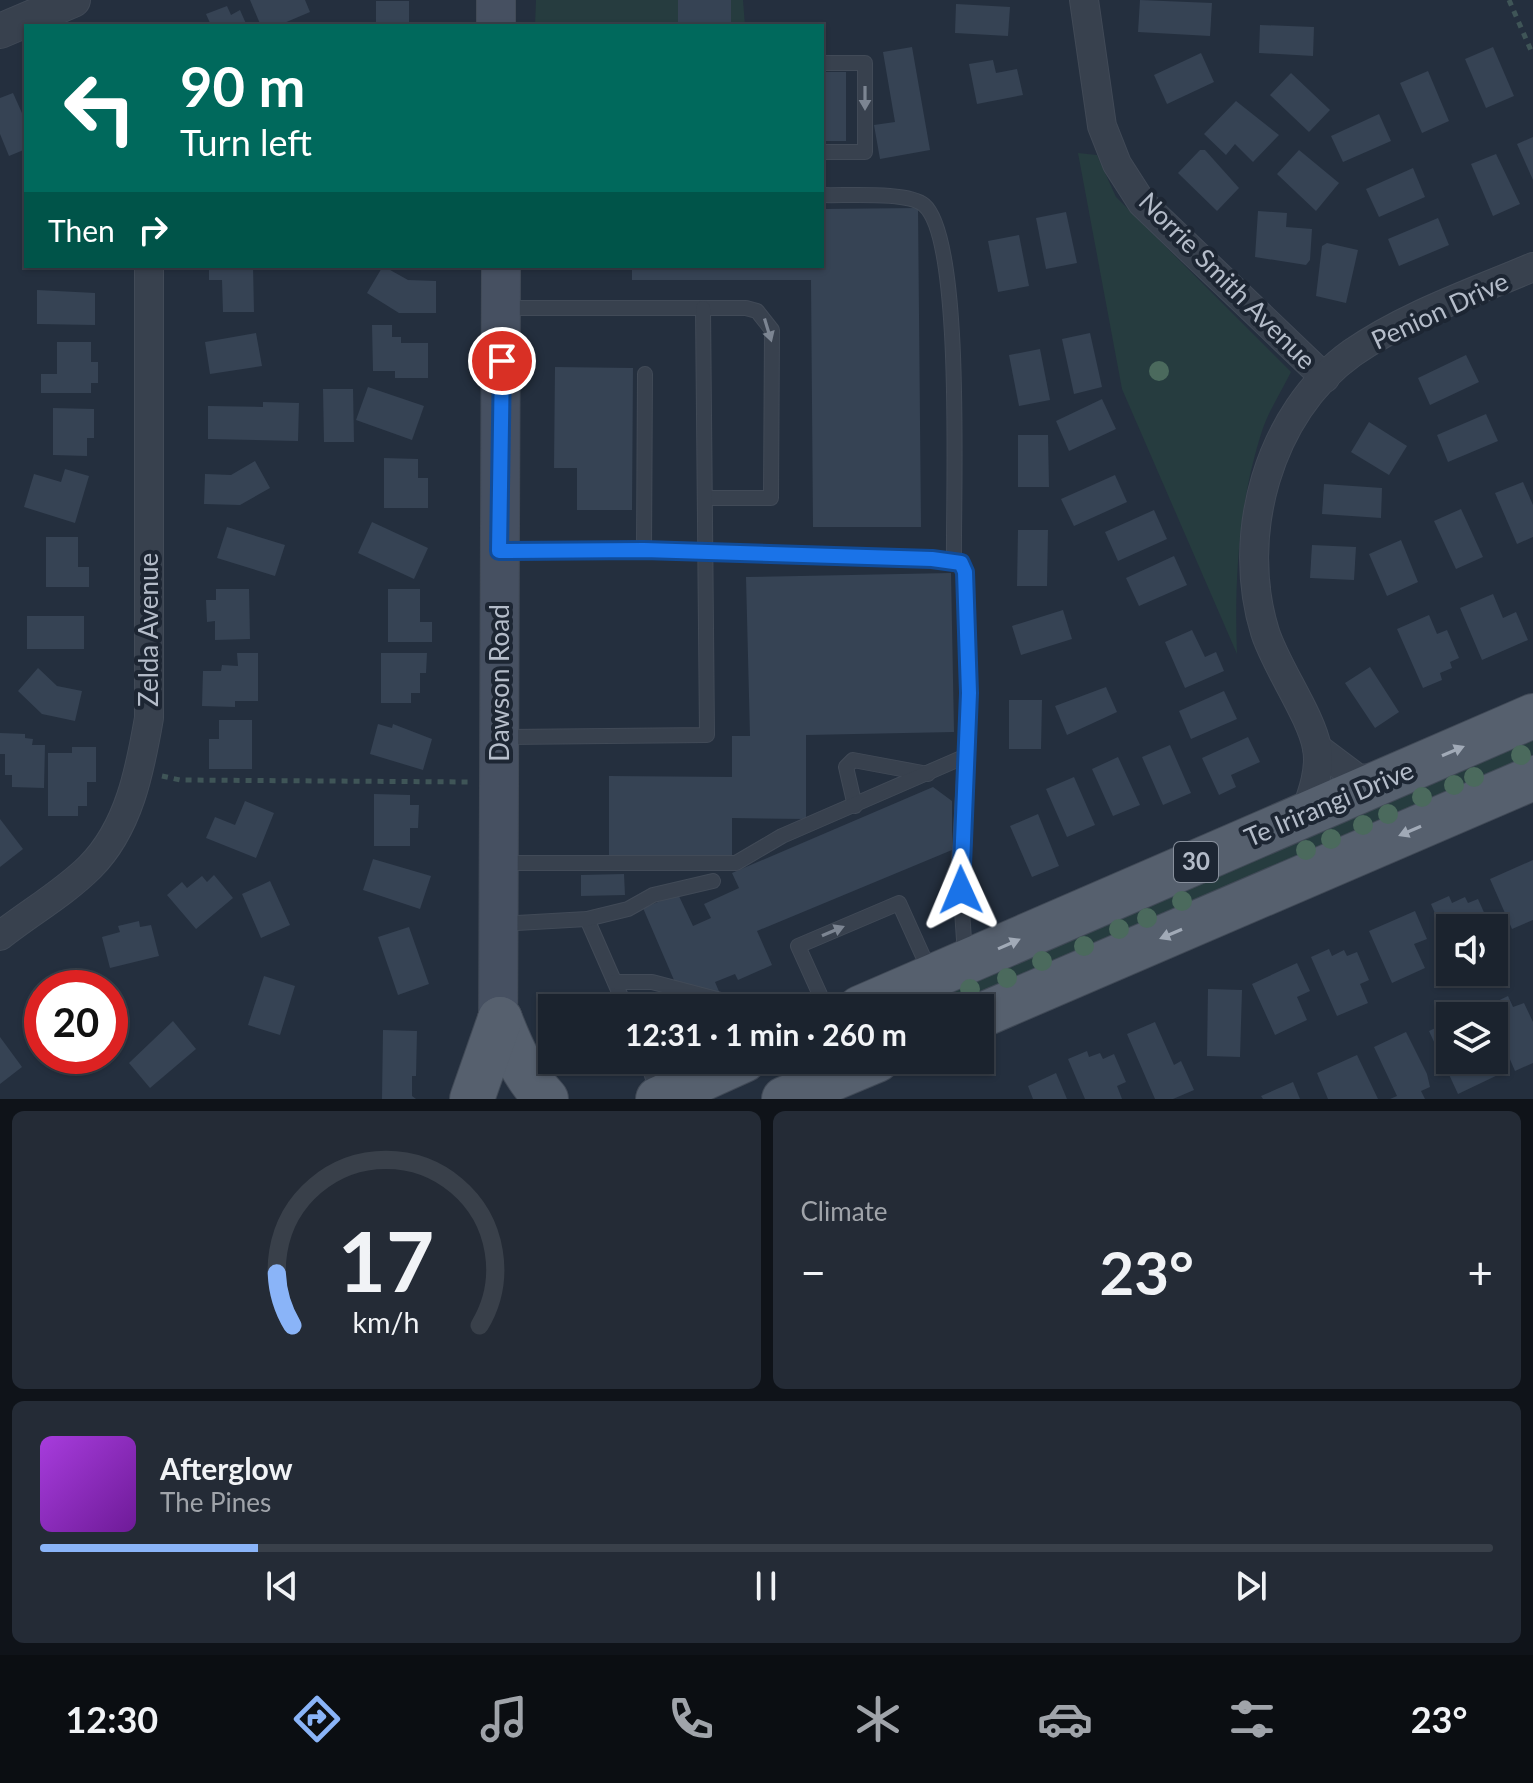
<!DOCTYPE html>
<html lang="en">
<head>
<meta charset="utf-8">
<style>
	:root { --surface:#1b232e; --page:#242b36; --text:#f1f3f6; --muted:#a0a4aa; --line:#39404a; --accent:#8ab4f8 }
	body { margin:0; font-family:Lato,sans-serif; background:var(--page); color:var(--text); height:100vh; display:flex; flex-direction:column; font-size:30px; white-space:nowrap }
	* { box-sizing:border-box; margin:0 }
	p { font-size:26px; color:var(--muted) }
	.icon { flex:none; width:44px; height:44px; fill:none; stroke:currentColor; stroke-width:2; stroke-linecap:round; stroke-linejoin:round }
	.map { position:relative; height:1099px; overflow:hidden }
	.details { display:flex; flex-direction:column; gap:12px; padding:12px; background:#0f1319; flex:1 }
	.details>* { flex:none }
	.guide { position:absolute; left:24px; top:24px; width:800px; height:244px; border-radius:0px; box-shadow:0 2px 6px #0004,0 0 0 2px var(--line); background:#00695c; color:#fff; overflow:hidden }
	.controls { position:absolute; left:1436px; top:914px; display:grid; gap:16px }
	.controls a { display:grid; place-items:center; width:72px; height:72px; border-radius:0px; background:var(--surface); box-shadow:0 2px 6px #0004,0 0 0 2px var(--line); font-size:40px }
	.speed { position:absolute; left:24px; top:970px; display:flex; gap:16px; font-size:40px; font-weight:700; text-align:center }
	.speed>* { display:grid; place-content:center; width:104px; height:104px; border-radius:50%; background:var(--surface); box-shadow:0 2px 6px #0004,0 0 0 2px var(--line); line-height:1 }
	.speed .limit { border:12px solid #d22; background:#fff; color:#111 }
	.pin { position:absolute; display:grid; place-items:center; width:68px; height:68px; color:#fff; margin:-34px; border:4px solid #fff; border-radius:50%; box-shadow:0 2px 8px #0007 }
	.me { position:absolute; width:88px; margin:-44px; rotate:359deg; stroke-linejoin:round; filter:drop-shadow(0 0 6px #0008) }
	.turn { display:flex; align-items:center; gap:28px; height:168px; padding:0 24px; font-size:36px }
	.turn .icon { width:104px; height:104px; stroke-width:2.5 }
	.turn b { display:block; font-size:56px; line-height:68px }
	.then { display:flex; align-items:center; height:76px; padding:0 24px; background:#0003; gap:16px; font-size:30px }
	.big { font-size:60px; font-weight:700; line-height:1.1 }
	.details .tile { flex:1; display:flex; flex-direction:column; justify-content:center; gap:12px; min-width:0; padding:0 28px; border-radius:12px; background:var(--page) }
	.details .dial { align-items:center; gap:0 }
	.dial svg { height:208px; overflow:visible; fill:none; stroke:var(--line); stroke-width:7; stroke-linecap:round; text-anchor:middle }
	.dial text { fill:var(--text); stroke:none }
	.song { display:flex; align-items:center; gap:24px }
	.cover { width:96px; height:96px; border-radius:12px; background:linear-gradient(135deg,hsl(280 70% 55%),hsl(280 70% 35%)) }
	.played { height:8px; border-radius:4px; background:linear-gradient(90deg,var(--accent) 15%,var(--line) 15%) }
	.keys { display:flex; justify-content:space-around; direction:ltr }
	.heat { display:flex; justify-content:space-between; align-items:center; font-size:44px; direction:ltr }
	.details .tiles { flex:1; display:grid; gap:12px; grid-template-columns:1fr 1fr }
	.tile:last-child { grid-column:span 2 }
	.trip { position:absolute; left:538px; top:994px; width:456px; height:80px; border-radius:0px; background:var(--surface); box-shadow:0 2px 6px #0004,0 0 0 2px var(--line); font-weight:700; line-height:80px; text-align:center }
	.tab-bar { display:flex; height:128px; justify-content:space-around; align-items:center; background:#0b0e12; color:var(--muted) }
	.tab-bar .icon { width:56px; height:56px }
	.tab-bar .current { color:var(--accent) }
	.tab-bar b { font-size:36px; color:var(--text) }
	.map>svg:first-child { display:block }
</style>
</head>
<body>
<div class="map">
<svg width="1533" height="1099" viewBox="0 0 1533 1099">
	<rect width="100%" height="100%" fill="#242f3e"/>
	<g fill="#263c3f">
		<polygon points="536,0 743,0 745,26 535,26"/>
		<path d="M 1078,153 L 1097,155 L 1116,197 L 1291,372 C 1282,390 1270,409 1263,428 C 1239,500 1234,579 1237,654 L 1122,389 Z"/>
		<polygon points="1533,735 1533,761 993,994 937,1008 902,1008"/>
	</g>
	<g fill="#364354">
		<polygon points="250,0 305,0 310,12 277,26 261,26"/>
		<rect x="678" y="0" width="53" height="26"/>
		<polygon points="1140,0 1212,3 1210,36 1138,32"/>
		<rect x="376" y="1" width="33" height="25"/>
		<polygon points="956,4 1010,7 1008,36 955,33"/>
		<polygon points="227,6 231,15 240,10 247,26 204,26 210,23 206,14"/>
		<polygon points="1260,25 1314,27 1313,56 1259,53"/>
		<polygon points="912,47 930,150 880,159 874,125 895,122 883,52"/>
		<polygon points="1493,47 1514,96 1486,108 1465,59"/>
		<polygon points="1201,53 1214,82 1167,104 1154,75"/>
		<polygon points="993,60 996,73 1017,69 1023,95 977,104 969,64"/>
		<polygon points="1428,71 1449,121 1422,133 1400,83"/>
		<rect x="822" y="72" width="24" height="69"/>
		<polygon points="1291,73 1330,110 1309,132 1270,95"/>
		<polygon points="13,93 26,122 26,149 9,156 0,134 0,98"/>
		<polygon points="1236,101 1279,135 1253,162 1235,144 1226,155 1204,134"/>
		<polygon points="1379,114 1391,141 1343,162 1331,136"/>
		<polygon points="1533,137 1533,180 1517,144"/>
		<polygon points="1200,150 1205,150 1239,188 1217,211 1178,173"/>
		<polygon points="1299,150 1339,183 1316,211 1277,174"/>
		<polygon points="1496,154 1520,204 1493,216 1471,164"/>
		<polygon points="1413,168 1425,197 1379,217 1366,189"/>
		<polygon points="918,208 921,527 813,527 811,280 632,280 632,266 822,266 822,209"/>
		<polygon points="1258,211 1287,213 1286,227 1312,229 1310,260 1306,265 1255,257"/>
		<polygon points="1066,212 1077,263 1046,269 1036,218"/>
		<polygon points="1438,218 1449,245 1399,266 1388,239"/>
		<polygon points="1019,235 1029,286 998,292 988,241"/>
		<polygon points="1327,243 1358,250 1346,303 1316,296 1322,246"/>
		<polygon points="209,266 253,266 254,312 223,312 222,280 209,280"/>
		<polygon points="383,266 408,280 436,281 436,313 399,313 367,293"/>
		<polygon points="37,290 95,293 95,325 37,324"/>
		<polygon points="372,325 392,325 392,337 401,337 401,343 428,343 428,378 395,378 395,371 373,371"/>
		<polygon points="256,333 262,366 210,374 205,342"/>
		<polygon points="1090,333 1102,387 1074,394 1062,339"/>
		<polygon points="57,342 91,342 91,362 98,362 98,383 91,383 91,393 41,393 41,374 57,374"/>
		<polygon points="1040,349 1050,400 1019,406 1009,355"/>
		<polygon points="1466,355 1479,382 1430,405 1418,378"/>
		<polygon points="555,367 633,368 632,510 577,510 577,468 554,468"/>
		<polygon points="368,387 424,406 412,440 356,420"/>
		<polygon points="323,389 353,389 354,442 324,442"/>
		<polygon points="1102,399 1116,429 1069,451 1056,421"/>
		<polygon points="263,402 299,403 298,441 208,439 208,406 263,407"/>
		<polygon points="53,408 94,409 94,438 87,438 87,456 53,455"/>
		<polygon points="1486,414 1498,441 1448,462 1437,435"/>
		<polygon points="1369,422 1407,446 1389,475 1351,452"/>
		<polygon points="1018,435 1048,435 1049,487 1018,487"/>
		<polygon points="384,458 418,459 418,478 428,478 428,508 384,508"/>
		<polygon points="255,461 270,488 240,505 204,504 205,474 231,475"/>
		<polygon points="65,469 89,476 75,523 24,507 34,474 61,482"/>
		<polygon points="1115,475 1127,502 1074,526 1061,499"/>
		<polygon points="1523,482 1533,505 1533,537 1517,544 1495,493"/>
		<polygon points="1324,484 1382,488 1381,518 1322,514"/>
		<polygon points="1461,509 1483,557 1456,569 1434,521"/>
		<polygon points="1154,510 1167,539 1118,561 1105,532"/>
		<polygon points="372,522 428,548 414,579 358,553"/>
		<polygon points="227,527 285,545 275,576 217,558"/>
		<polygon points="1018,530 1048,530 1047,586 1017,586"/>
		<polygon points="46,537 78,537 78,567 89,567 89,587 46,587"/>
		<polygon points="1401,540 1418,582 1387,596 1369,554"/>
		<polygon points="1312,545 1356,547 1354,580 1310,578"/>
		<polygon points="1174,556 1187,585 1139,606 1126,578"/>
		<polygon points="951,573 954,732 806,735 806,819 732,818 732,859 609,859 609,776 732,777 732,736 750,736 746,577"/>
		<polygon points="216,589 249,589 250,639 215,640 215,621 207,622 206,600 216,600"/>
		<polygon points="388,589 420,589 420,622 432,622 432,642 388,642"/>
		<polygon points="1493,594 1503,618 1516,612 1528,640 1482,660 1460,608"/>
		<polygon points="1063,610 1072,639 1021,655 1012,626"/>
		<polygon points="1429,615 1437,634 1447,630 1459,658 1450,662 1452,668 1440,673 1442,680 1423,688 1397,629"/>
		<rect x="27" y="616" width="57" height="33"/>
		<polygon points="1192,630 1205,657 1216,652 1224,671 1185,688 1165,642"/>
		<polygon points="237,653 258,653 258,701 235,701 235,707 202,706 203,671 221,671 222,665 238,666"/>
		<polygon points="381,653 427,653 426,673 420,673 420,693 411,693 411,703 381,703"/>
		<polygon points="1370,667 1399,712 1375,728 1345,683"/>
		<polygon points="38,668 57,686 82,691 75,721 42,714 18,691"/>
		<polygon points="1106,687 1117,712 1067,735 1055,706"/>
		<polygon points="1224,691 1237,719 1191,739 1179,711"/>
		<polygon points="1009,700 1042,700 1041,749 1009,749"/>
		<polygon points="219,720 252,720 252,769 209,769 209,739 219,739"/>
		<polygon points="378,724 392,728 393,724 432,739 423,770 370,754"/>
		<polygon points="0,733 25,734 25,738 33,739 32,745 45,745 44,788 12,787 12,775 5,775 5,754 0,754"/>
		<polygon points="1248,737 1260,762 1231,775 1236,787 1219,795 1202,758"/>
		<polygon points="1170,745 1191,793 1163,805 1142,757"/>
		<polygon points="72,747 96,747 96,782 87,782 87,806 78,806 78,816 48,816 48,753 72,753"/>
		<polygon points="1118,757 1140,805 1113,816 1092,769"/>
		<polygon points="1074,777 1095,825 1067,837 1046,789"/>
		<polygon points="933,787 952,801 952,850 757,931 772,965 738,980 735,974 715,982 726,1008 686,1008 643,908 678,894 693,926 711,918 704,904 739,888 732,873"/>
		<polygon points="374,794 410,795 410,805 419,805 418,828 410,828 410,846 374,846"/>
		<polygon points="245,801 274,813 256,858 206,838 215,817 235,825"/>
		<polygon points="1038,814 1059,866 1032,877 1010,826"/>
		<polygon points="0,819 23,849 0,867"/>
		<polygon points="373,859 431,876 420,909 363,890"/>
		<polygon points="1533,860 1533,920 1512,929 1490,879"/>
		<polygon points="624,874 625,895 581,896 581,875"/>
		<polygon points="214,875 233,898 196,929 167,895 182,882 187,888 202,876 207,882"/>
		<polygon points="270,881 290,925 261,938 242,894"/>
		<polygon points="1449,896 1452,903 1465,897 1468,903 1478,899 1491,928 1450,928 1450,948 1431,904"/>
		<polygon points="1415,911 1427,939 1414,944 1425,968 1392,983 1369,931"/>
		<polygon points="139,921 140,927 151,925 159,956 110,968 102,937 120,932 118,926"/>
		<polygon points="409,927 429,984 398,995 378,937"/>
		<polygon points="1329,949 1332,956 1344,950 1347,956 1357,952 1369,980 1360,984 1368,1003 1337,1016 1311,957"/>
		<polygon points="1297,963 1310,991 1297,997 1307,1020 1275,1035 1252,984"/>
		<polygon points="264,976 295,986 280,1035 248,1025"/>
		<polygon points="58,979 62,988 42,988 42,1017 30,994"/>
		<polygon points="1208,989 1242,990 1240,1057 1207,1056"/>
		<polygon points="1508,996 1513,1007 1524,1003 1533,1022 1533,1063 1515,1071 1487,1006"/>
		<polygon points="173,1021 196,1049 150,1088 129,1063"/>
		<polygon points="1450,1021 1450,1060 1496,1060 1502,1073 1458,1094 1429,1031"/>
		<polygon points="1155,1022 1174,1065 1181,1061 1194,1090 1173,1099 1155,1099 1127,1034"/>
		<polygon points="383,1030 417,1031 416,1076 412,1076 412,1096 416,1099 382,1099"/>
		<polygon points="1406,1032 1427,1074 1430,1087 1421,1091 1425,1099 1390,1099 1397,1096 1374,1047"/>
		<polygon points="0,1037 22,1067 0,1084"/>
		<polygon points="1087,1051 1089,1057 1100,1053 1103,1059 1114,1054 1126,1082 1117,1086 1122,1099 1085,1099 1068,1059"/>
		<polygon points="1357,1055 1378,1099 1328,1099 1317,1073"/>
		<polygon points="1056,1073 1067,1099 1033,1099 1028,1086"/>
		<polygon points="1293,1082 1300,1099 1263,1099 1261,1096"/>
	</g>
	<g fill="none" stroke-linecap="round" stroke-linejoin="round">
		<g stroke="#414a57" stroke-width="16">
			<g id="service">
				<polyline points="822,63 865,63 865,152 822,152"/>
				<path d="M 822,195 C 845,196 908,191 924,205 C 964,239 953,498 954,560"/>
				<polyline points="502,308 746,308 757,311 772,330 771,498 705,498"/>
				<polyline points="644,550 645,374"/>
				<polyline points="500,551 644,550 932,559 961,563 965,572 969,693 959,865 965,955"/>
				<polyline points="501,737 707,735 703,308"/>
				<polyline points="855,806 846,767 853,760 928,774"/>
				<polyline points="501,863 736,863 782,836 966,756"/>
				<polyline points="587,919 626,1008"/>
				<polyline points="501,924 587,919 628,909 653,895 713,881"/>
				<polyline points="615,982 652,982 751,1008"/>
				<polyline points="826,1008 798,946 899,903 931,974"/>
				<polyline points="647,1060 658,1094"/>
			</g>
		</g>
		<g stroke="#414a57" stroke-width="30">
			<g id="minor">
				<polyline points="1084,0 1102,126 1117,164 1142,203 1325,378"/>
				<polyline points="1317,748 1357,778 1382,780"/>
				<path d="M 1305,814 C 1312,794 1321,770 1317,748 C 1311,715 1276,667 1265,632 C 1235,536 1268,413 1352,353 C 1407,315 1472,293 1533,267"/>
				<path d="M 0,936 C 29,913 64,893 90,867 C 129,828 140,770 149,718 L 149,266"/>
			</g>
		</g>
		<g stroke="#414a57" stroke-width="36">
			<polyline id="tertiary" points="0,31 73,0"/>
		</g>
		<g stroke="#414a57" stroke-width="40">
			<g id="secondary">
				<polyline points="496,0 496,26"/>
				<polyline points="498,1048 501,266"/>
			</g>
		</g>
		<g stroke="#414a57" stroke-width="46">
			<g id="primary">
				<polyline points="860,1008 1533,716"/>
				<polyline points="980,1016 1533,778"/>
				<path d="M 500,1019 C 512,1050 523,1074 546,1099"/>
				<polyline points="472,1099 500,1019"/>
				<polyline points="658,1099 744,1060"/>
				<polyline points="784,1099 877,1060"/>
			</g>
		</g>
		<g stroke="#3f5557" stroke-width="5" stroke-dasharray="6 6" stroke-linecap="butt">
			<polyline points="1509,0 1533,55"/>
			<polyline points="162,776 180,780 468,782"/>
		</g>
		<use href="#service" stroke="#38414e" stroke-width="14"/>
		<use href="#minor" stroke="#38414e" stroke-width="28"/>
		<use href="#tertiary" stroke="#38414e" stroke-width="34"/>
		<use href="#secondary" stroke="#465061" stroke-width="38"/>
		<use href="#primary" stroke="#56606e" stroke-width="44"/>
	</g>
	<g fill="#4b6a5d">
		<circle cx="1159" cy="371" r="10"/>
		<circle cx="1521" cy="755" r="10"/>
		<circle cx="1474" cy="777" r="10"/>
		<circle cx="1454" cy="785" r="10"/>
		<circle cx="1422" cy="797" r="10"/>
		<circle cx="1388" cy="814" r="10"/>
		<circle cx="1363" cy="825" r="10"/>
		<circle cx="1331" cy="839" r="10"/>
		<circle cx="1306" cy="850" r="10"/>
		<circle cx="1182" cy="901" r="10"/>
		<circle cx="1147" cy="918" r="10"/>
		<circle cx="1119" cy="929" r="10"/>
		<circle cx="1084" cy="946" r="10"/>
		<circle cx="1042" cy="961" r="10"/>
		<circle cx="1007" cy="978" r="10"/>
		<circle cx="970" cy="989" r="10"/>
	</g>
	<defs><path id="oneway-solid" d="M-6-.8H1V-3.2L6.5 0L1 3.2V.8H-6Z" transform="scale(2)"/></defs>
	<g fill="#7c8592">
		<use href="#oneway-solid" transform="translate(865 98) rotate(90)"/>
		<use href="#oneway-solid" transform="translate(768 330) rotate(73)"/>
		<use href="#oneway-solid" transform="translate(833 931) rotate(-23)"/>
	</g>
	<g fill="#a1aab7">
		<use href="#oneway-solid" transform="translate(1453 751) rotate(-23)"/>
		<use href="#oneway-solid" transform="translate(1410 831) rotate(157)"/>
		<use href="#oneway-solid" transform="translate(1171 934) rotate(157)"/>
		<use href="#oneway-solid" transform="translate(1009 944) rotate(-24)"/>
	</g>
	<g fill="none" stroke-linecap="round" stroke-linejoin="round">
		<g stroke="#114b97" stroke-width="20">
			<polyline id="route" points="502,361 499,551 644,550 932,559 961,563 965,572 969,693 961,890"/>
		</g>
		<use href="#route" stroke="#1a73e8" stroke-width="14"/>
	</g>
	<g text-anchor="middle" stroke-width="8" stroke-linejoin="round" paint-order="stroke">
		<rect fill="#1d2633" stroke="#878f9c" stroke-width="2" x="1174" y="842" width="44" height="40" rx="6"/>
		<g font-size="24" font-weight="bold" fill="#b4bcc9">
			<text x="1196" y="870">30</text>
		</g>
		<g font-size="26" fill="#b4bcc9" stroke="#1d2633">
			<text transform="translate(1227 281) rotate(45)" y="9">Norrie Smith Avenue</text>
			<text transform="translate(1440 311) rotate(-25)" y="9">Penion Drive</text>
			<text transform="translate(149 630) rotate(-90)" y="9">Zelda Avenue</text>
			<text transform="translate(500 683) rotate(-90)" y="9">Dawson Road</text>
			<text transform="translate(1329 804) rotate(-23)" y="9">Te Irirangi Drive</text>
		</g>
	</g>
</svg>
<div class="controls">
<a><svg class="icon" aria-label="sound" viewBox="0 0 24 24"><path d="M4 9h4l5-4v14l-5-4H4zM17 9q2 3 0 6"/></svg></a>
<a><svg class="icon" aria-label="layers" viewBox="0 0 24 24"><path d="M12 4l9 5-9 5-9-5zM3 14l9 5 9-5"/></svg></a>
</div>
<div class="speed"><div class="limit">20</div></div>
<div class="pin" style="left:502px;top:361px;background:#d93025"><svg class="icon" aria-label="arrive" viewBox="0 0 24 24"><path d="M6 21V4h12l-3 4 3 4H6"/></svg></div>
<svg class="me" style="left:961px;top:890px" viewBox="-20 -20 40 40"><path d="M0-17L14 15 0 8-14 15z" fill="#1a73e8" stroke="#fff" stroke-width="4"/></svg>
<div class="trip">12:31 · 1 min · 260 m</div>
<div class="guide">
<div class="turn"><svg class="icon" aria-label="left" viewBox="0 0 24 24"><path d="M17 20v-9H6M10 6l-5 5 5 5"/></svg><div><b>90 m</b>Turn left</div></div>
<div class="then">Then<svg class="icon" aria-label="right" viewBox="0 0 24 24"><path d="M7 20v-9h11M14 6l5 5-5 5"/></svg></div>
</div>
</div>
<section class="details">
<div class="tiles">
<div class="tile dial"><svg viewBox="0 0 100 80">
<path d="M14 69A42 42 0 1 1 86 69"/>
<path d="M14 69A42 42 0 0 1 8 49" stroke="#8ab4f8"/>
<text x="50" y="56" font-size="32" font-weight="700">17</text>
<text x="50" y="72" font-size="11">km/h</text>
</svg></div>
<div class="tile"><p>Climate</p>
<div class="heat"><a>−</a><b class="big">23°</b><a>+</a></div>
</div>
<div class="tile">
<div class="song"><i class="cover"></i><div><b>Afterglow</b><p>The Pines</p></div></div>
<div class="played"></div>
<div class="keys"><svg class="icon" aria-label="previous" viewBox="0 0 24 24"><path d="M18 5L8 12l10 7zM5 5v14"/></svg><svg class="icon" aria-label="pause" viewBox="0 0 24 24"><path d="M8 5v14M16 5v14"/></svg><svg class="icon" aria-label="next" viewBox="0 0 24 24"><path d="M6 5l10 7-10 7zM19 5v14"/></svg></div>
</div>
</div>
</section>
<nav class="tab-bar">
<b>12:30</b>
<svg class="icon current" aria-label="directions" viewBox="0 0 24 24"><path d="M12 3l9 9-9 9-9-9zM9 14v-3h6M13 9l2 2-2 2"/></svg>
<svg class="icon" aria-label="music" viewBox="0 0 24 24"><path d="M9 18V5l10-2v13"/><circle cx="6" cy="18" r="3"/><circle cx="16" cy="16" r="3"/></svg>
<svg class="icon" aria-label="phone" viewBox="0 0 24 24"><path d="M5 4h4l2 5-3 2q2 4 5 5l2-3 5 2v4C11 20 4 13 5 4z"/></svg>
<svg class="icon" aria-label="climate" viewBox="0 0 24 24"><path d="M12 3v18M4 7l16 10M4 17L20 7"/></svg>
<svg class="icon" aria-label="car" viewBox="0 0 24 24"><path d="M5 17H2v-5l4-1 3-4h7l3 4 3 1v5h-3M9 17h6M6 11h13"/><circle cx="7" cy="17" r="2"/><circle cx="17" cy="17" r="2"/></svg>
<svg class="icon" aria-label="filters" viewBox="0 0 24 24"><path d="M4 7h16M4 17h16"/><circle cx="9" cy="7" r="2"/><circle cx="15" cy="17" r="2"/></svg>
<b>23°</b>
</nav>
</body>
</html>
